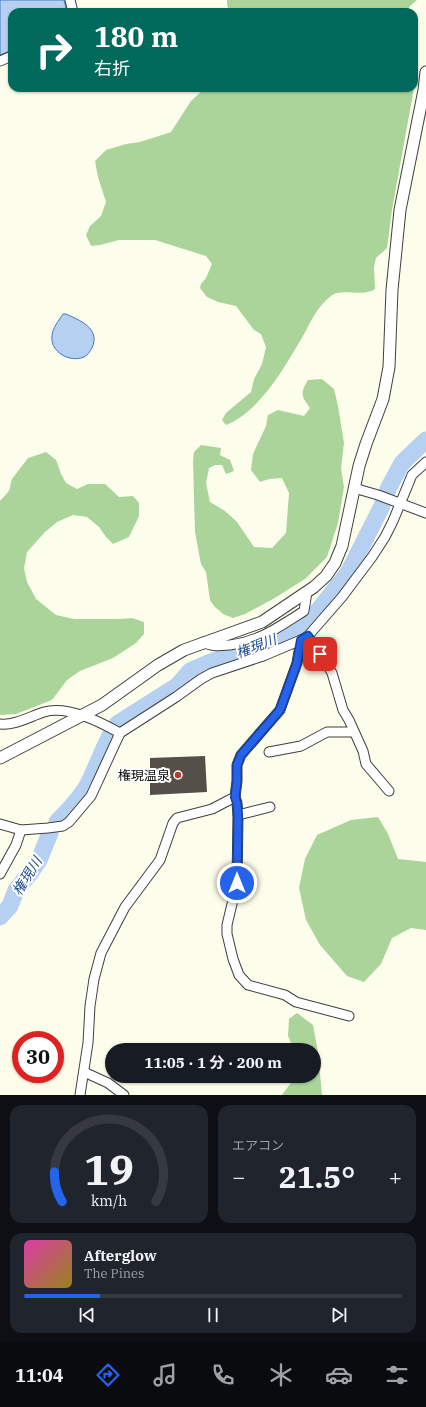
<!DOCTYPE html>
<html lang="ja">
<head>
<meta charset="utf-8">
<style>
	:root { --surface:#171b24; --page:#20242c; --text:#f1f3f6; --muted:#9ea1a6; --line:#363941; --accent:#2563eb }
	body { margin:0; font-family:"IBM Plex Serif","Noto Sans JP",serif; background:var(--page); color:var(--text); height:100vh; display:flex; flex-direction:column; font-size:15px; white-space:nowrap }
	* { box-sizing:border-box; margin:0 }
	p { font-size:13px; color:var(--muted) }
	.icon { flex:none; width:22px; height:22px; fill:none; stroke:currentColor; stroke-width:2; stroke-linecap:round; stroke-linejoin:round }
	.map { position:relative; height:1095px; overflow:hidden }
	.panel { display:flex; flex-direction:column; gap:10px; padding:10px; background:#0d0f14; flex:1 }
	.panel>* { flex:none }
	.hud { position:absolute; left:8px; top:8px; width:410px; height:84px; border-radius:12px; box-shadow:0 1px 3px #0004; background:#00695c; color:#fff; overflow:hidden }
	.speed { position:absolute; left:12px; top:1031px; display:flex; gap:8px; font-size:20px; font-weight:700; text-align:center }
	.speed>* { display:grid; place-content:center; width:52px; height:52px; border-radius:50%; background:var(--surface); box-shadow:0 1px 3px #0004; line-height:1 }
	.speed .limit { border:6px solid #d22; background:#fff; color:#111 }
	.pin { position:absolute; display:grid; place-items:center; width:34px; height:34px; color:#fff; margin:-17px; border-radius:8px; box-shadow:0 2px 6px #0006 }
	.me { position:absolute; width:44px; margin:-22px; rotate:0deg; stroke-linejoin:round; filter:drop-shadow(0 0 3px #0008) }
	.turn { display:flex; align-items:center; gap:14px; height:84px; padding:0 20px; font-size:18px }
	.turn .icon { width:52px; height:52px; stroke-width:2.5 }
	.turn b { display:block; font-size:28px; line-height:34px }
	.big { font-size:30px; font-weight:700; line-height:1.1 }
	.panel .widget { flex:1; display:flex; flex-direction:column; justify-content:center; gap:6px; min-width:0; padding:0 14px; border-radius:12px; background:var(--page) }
	.panel .dial { align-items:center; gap:0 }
	.dial svg { height:104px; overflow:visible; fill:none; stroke:var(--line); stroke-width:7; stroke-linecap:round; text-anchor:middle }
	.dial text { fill:var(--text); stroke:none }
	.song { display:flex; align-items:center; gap:12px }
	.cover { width:48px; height:48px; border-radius:6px; background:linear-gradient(135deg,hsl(320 70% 55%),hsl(50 70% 35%)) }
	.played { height:4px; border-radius:2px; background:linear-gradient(90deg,var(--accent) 20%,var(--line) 20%) }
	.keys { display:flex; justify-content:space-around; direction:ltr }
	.heat { display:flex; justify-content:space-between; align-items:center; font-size:22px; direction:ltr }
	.panel .tiles { flex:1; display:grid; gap:10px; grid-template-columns:1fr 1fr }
	.widget:last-child { grid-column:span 2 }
	.trip { position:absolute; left:105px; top:1043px; width:216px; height:40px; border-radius:20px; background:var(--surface); box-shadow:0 1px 3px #0004; font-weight:700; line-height:40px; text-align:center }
	.tabs { display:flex; height:64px; justify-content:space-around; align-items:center; background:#090b0e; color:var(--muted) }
	.tabs .icon { width:28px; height:28px }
	.tabs .active { color:var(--accent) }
	.tabs b { font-size:18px; color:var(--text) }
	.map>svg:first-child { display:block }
</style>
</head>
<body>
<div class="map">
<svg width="426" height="1095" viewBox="0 0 426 1095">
	<rect width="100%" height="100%" fill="#fdfdec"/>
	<g fill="#aad49a">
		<polygon points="227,0 417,0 409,7 409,12 230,12 227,5"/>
		<path d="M 205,88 L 414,88 L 392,210 L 387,248 L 376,258 L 374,267 L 375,289 C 362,298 341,287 331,296 C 317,307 311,321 303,336 C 285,366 261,411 226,425 L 222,420 L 226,413 L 251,392 L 254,379 L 262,364 L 266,347 L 261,334 L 254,330 L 236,306 L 218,302 L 207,297 L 200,288 L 201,284 L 206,278 L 212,264 L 206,256 L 155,240 L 119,240 L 100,245 L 91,246 L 86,235 L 90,226 L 101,216 L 106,202 L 98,177 L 95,161 L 106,150 L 126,144 L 140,142 L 171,132 L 191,101 Z"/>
		<path d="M 322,379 L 334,389 L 338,406 L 344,443 L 341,468 L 344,487 L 338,523 L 327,557 L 305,579 L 273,599 L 245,614 L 233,618 L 223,614 L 214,606 L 210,600 L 206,572 L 201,564 L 195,532 L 193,461 L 194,452 L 201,445 L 221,448 L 220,455 L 230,460 L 234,471 L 226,474 L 222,465 L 215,465 L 209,468 L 206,483 L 210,502 L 225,511 L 237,522 L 254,547 L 272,548 L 286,533 L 289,493 L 282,478 L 269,479 L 260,482 L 251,470 L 253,454 L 266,426 L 268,415 L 278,410 L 304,416 L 310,408 C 301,396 300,393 308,380 Z"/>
		<polygon points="46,452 56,460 61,474 66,483 77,489 88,484 105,484 119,497 133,496 139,503 139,516 129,537 113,544 106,537 99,527 87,517 73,515 57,522 45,532 27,552 24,568 27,582 36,599 56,615 74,619 119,619 132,618 144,622 144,634 136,643 113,658 80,671 67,680 52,700 16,714 0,715 0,501 9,491 12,479 28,458"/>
		<polygon points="378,817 388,834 398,859 426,862 426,930 411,928 392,938 381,964 364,982 347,976 320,945 306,920 299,888 305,859 317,835 351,820"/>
		<polygon points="297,1013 313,1025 318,1052 322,1095 282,1095 293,1080 293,1076 314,1076 314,1050 294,1050 288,1036 289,1019"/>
	</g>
	<g fill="#b5d0f1" stroke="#4278c2">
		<polygon points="0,0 64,0 67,12 12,12 12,50 0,55"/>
		<path d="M 63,314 L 66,314 C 79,320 101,328 92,348 C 90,351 88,355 84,357 C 70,363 50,352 52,336 C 52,329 59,320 63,314 Z"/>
	</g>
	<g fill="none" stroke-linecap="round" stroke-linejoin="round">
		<g stroke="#b5d0f1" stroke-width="17">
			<path d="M 57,822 C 68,810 79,800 87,786 C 98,765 104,743 117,724 L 177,686 L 190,671 L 208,663 L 228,656 L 252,651 L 268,644 L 307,622 L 316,613 L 348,573 L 381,508 L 389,487 L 402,463 L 426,440"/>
			<polyline points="0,917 10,906 16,890 31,872 39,860 50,833"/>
		</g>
	</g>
	<polygon fill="#544f49" points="205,756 207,792 150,795 150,758"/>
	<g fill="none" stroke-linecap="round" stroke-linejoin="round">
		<g stroke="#3f3f3f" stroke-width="11">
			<g id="minor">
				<polyline points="70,0 73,12"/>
				<polyline points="0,61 12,56"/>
				<polyline points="354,488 378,495 426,513"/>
				<polyline points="308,636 326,663 332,673 343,710 349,720 363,751 366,764 389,791"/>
				<polyline points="252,640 263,656"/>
				<path d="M 203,642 C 212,647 220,646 230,645 C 260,641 279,627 304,611 L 307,592"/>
				<path d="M 0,724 C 14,726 31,716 44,712 C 68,705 100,722 120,733"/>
				<polyline points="269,752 301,746 327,732 354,732"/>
				<polyline points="235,797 237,803 238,815 237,883 227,925 227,934 233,959 239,975 248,985 285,995 296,1002 349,1016"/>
				<polyline points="238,815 270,807"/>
				<polyline points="0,824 21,830 48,828 63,826 69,822 91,796 120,733 176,697 201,679 212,673 263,656 301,640 308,636 342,597 372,557 385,537 393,521 412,475 426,462"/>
				<polyline points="0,874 16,845 21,830"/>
				<polyline points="84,1072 108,1083 124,1095"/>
				<polyline points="80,1095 88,1043 90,1006 94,979 101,953 125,907 160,860 173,823 177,818 212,809 235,797 237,781 237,765 241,755 280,710 297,663 301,640"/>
			</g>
		</g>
		<g stroke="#3f3f3f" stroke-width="13">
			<polyline id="tertiary" points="0,758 102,705 158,665 184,650 262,622 314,587 326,576 335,563 342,546 359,466 366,444 383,399 389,367 392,290 400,210 424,90 426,72"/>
		</g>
		<use href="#minor" stroke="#fff" stroke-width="9"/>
		<use href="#tertiary" stroke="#fff" stroke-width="11"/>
	</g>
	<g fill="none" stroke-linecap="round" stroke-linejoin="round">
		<g stroke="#184099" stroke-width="10">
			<polyline id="route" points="237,883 238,815 237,803 235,797 237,781 237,765 241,755 280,710 297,663 301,640 308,636 320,654"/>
		</g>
		<use href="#route" stroke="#2563eb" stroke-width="7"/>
	</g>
	<circle fill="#b04130" stroke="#fff" stroke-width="1.5" cx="178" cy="775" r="4"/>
	<g text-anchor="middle" stroke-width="4" stroke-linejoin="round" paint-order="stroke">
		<g font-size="13" fill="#0c0c0c" stroke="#fff" text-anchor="end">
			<text x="170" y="780">権現温泉</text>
		</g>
		<g font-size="14" font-style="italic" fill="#204c93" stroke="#fff">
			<text transform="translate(256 646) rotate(-21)" y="5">権現川</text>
			<text transform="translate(27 876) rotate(-58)" y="5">権現川</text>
		</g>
	</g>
</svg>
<div class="speed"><div class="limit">30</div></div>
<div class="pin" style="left:320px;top:654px;background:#d93025"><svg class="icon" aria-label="arrive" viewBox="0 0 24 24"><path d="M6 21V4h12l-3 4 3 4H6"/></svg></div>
<svg class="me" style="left:237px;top:883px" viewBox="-20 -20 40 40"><circle r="17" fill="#2563eb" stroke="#fff" stroke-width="3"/><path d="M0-11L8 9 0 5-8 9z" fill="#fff"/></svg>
<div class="trip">11:05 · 1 分 · 200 m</div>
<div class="hud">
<div class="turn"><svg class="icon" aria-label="right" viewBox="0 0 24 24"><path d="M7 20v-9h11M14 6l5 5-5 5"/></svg><div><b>180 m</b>右折</div></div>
</div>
</div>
<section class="panel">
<div class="tiles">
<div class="widget dial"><svg viewBox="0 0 100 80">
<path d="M14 69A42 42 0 1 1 86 69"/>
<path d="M14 69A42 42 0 0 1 8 46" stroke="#2563eb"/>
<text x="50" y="56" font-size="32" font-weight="700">19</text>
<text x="50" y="72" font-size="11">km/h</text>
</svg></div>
<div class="widget"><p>エアコン</p>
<div class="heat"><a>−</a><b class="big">21.5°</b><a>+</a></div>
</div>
<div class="widget">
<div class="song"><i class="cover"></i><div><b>Afterglow</b><p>The Pines</p></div></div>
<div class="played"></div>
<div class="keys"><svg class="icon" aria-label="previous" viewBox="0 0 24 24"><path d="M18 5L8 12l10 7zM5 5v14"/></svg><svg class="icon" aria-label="pause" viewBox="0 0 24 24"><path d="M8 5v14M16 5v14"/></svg><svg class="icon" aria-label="next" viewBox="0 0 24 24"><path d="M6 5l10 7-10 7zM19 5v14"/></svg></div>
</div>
</div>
</section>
<nav class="tabs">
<b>11:04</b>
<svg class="icon active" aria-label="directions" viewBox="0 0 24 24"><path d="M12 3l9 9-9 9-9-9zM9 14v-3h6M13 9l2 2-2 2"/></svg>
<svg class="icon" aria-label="music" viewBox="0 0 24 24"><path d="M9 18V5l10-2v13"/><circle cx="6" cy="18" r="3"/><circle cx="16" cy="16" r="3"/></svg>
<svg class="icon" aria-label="phone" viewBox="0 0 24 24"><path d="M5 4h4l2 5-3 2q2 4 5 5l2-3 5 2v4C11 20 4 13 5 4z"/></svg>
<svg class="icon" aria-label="climate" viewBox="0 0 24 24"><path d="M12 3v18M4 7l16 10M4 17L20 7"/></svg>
<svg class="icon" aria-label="car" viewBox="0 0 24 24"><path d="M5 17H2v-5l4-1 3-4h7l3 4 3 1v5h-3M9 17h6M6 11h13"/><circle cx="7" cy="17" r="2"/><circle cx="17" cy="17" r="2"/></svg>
<svg class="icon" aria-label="filters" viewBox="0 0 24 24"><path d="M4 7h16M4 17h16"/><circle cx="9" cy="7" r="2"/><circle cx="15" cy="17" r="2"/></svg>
</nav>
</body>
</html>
